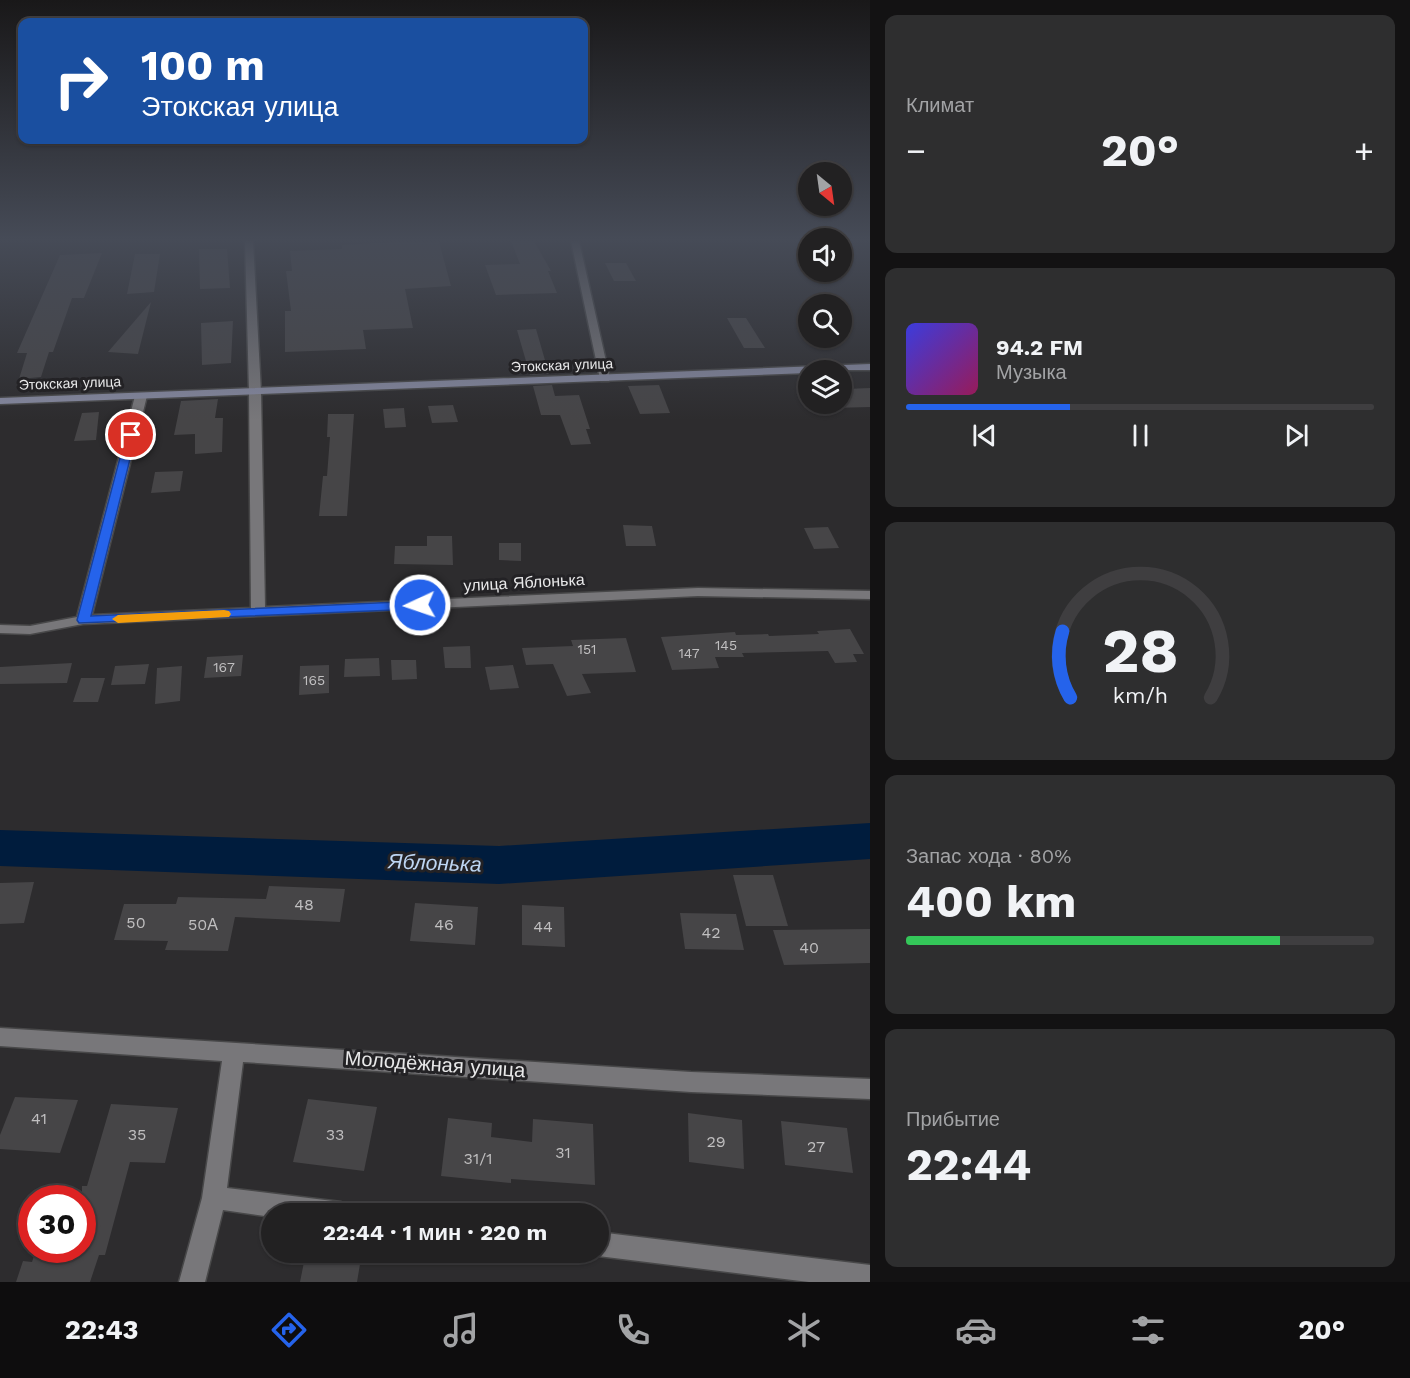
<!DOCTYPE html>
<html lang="ru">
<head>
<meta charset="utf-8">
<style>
	:root { --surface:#222122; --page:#2e2e2f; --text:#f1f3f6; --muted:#a2a3a5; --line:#3f3e40; --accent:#2563eb }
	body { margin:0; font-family:"Work Sans",sans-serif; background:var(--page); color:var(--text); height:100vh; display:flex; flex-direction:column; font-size:22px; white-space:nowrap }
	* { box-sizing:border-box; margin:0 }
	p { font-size:20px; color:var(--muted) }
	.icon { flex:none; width:33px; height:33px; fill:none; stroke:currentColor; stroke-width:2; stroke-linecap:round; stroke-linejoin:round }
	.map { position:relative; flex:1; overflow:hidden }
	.drawer { display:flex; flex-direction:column; gap:15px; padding:15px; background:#131213; width:540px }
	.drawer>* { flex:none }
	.top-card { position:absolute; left:18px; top:18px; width:570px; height:126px; border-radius:12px; box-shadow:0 2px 4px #0004,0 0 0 2px var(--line); background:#1a4fa0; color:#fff; overflow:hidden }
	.needle { width:39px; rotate:151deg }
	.tools { position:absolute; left:798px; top:162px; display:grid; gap:12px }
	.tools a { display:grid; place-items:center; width:54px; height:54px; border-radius:50%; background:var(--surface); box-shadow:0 2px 4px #0004,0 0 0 2px var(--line); font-size:30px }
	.speed { position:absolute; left:18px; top:1185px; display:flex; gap:12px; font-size:30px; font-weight:700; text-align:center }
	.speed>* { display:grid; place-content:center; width:78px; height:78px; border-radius:50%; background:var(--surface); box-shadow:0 2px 4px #0004,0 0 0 2px var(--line); line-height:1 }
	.speed .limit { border:9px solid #d22; background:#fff; color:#111 }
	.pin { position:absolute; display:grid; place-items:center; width:51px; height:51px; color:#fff; margin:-26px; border:3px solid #fff; border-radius:50%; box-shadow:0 2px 6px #0007 }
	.me { position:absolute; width:66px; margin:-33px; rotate:267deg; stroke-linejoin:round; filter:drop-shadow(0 0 4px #0008) }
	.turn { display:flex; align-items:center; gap:21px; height:126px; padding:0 24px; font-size:27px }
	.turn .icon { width:78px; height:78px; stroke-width:2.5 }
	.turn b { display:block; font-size:42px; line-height:51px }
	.big { font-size:45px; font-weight:700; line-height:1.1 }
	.drawer .widget { flex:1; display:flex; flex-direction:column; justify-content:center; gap:9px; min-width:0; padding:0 21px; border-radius:12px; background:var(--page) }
	.drawer .dial { align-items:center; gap:0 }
	.dial svg { height:156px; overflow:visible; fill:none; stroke:var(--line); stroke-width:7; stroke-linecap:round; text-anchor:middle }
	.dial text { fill:var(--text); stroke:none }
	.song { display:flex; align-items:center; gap:18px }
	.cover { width:72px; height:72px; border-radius:9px; background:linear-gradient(135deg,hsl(240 70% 55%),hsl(330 70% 35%)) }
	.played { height:6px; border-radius:3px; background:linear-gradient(90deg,var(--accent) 35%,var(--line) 35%) }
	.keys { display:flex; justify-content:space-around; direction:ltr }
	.heat { display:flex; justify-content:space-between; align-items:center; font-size:33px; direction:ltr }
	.charge { height:9px; border-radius:4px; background:linear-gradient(90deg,#34c759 80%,var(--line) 0) }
	.trip { position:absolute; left:261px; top:1203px; width:348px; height:60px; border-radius:30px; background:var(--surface); box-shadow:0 2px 4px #0004,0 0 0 2px var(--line); font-weight:700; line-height:60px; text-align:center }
	.dock { display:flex; height:96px; justify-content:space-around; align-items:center; background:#0e0d0e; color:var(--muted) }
	.dock .icon { width:42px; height:42px }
	.dock .selected { color:var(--accent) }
	.dock b { font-size:27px; color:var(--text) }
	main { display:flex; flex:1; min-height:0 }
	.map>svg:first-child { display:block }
</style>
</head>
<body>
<main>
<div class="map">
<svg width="870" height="1282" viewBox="0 0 870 1282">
	<rect width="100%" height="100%" fill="#2d2c2e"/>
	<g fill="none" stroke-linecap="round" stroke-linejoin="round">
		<polygon fill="#001c3d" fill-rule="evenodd" points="870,823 870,859 499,884 0,866 0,830 499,846"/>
	</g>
	<g fill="#464547">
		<polygon points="511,241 534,241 551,271 548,271 557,293 496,295 485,265 520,264"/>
		<polygon points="391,242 439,242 451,286 405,289 413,328 363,330 366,349 285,352 285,311 291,311 286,271 292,271 290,251 342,249 342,245"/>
		<polygon points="199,249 227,249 230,288 200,289"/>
		<polygon points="102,253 84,298 72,298 53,352 49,352 41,377 19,379 27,353 17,353 60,255"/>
		<polygon points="135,254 160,254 154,292 127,294"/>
		<polygon points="605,263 626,263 636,281 614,281"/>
		<polygon points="151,302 138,354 108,352"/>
		<polygon points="727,318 746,318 765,348 744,348"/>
		<polygon points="233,321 231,363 202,365 201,323"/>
		<polygon points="536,329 549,374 530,375 517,330"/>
		<polygon points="552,385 555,396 579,395 590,429 586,429 591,444 571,445 560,415 541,415 533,386"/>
		<polygon points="659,385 670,413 640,414 628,386"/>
		<polygon points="842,386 846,389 870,388 870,407 832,408 829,404 842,404"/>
		<polygon points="218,399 215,418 223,418 222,452 195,454 195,434 174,435 181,401"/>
		<polygon points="453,405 458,422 432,423 428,406"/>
		<polygon points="404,408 406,427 385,428 383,409"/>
		<polygon points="99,412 96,440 74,441 82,413"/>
		<polygon points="328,414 354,414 347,516 319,516 323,476 327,476 330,437 327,437"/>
		<polygon points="183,471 180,491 151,493 155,472"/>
		<polygon points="623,525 652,526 656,546 626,546"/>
		<polygon points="828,527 839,548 814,549 804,528"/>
		<polygon points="427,536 452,536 453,565 394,564 395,546 427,546"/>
		<polygon points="499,543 521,543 521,561 499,560"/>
		<polygon points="850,629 864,654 853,654 857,662 835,663 828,651 742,653 744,657 715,657 719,668 672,670 661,637 735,632 736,635 768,634 769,636 819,634 817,631"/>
		<polygon points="626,638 636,672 582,674 591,693 567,696 553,664 526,665 522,648 573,646 571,640"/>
		<polygon points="470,646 471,668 445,668 443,647"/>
		<polygon points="243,655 241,676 204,678 207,657"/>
		<polygon points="379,658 380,676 344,677 345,659"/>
		<polygon points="391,660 416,660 417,679 392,680"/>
		<polygon points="72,663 67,683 0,684 0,667"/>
		<polygon points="149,664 145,684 111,685 115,666"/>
		<polygon points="329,665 329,693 299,695 300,666"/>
		<polygon points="513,665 519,688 490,690 485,667"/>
		<polygon points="182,666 180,701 155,704 157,668"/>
		<polygon points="81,678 105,678 98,702 73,702"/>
		<polygon points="733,875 773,875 788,926 746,926"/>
		<polygon points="34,882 24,923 0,924 0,883"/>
		<polygon points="269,886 345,889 340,922 235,917 228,951 165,950 168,941 114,940 124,904 176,904 178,897 266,899"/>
		<polygon points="415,903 478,907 475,945 410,941"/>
		<polygon points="522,905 564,907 565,947 522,945"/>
		<polygon points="680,913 736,914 744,950 685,949"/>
		<polygon points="870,929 870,963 784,965 773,930"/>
		<polygon points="15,1097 78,1100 60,1153 0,1149 0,1135"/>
		<polygon points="308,1099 377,1107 364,1171 293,1162"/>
		<polygon points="111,1104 178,1108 165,1163 130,1162 105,1255 99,1255 90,1282 16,1282 23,1261 32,1262 36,1250 82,1250 82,1186 87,1186"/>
		<polygon points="688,1113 742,1120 744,1169 689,1162"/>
		<polygon points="448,1118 492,1123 491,1137 532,1142 533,1119 593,1124 595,1185 511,1179 511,1183 441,1176"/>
		<polygon points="781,1121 847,1128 853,1173 785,1165"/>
		<polygon points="306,1252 362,1252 357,1282 300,1282"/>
	</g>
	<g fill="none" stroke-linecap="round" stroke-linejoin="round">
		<g stroke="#484849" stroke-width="3">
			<g id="minor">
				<polygon points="245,241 253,241 261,392 265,607 698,588 870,591 870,599 698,596 83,624 30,634 0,633 0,625 30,626 77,617 135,396 141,393 147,396 92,615 251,608 249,392"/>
				<polygon points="571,241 579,241 610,379 609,381 601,381 600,379"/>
				<polygon points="0,1028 691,1072 870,1079 870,1099 691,1092 243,1062 227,1188 341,1202 349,1206 353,1214 272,1214 272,1217 223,1210 205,1282 179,1282 202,1198 222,1061 0,1046"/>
				<polygon points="598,1232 870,1265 870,1282 809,1282 598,1256 589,1252 598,1252"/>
			</g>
		</g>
		<g stroke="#484849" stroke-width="3">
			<polygon id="secondary" points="870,364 870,370 808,370 808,373 0,404 0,398"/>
		</g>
		<use href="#minor" fill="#78777a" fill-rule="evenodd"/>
		<use href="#secondary" fill="#85889e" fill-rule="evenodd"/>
	</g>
	<linearGradient id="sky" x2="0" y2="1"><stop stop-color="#191819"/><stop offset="0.57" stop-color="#464b57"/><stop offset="1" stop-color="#464b57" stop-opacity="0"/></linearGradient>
	<rect width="870" height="420" fill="url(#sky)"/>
	<polygon fill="#2563eb" stroke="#184099" stroke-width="1.5" points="131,432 136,435 91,616 420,601 427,605 420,609 79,623 77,620 126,435"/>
	<polygon fill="#f59e0b" points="224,610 229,611 231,614 229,617 118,623 112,619 118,615"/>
	<g text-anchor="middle" stroke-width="6" stroke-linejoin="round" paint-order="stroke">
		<g font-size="14" fill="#e8e8e9" stroke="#232225">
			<text transform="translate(562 365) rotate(-2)" y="5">Этокская улица</text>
			<text transform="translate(70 383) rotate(-2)" y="5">Этокская улица</text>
		</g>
		<g font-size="14" fill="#c0bfc0">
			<text x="726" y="650">145</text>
			<text x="587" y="654">151</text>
			<text x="689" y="658">147</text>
			<text x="224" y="672">167</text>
			<text x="314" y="685">165</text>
		</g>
		<g font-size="16" fill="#e8e8e9" stroke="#232225">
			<text transform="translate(524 582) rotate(-3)" y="6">улица Яблонька</text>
		</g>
		<g font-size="16" fill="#c0bfc0">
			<text x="304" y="910">48</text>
			<text x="136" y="928">50</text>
			<text x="203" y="930">50А</text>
			<text x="444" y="930">46</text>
			<text x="543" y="932">44</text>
			<text x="711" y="938">42</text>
			<text x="809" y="953">40</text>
			<text x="39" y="1124">41</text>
			<text x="137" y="1140">35</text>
			<text x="335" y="1140">33</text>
			<text x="716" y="1147">29</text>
			<text x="816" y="1152">27</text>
			<text x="563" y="1158">31</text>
			<text x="478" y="1164">31/1</text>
		</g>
		<g font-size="20" fill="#e8e8e9" stroke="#232225">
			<text transform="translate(435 1064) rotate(4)" y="7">Молодёжная улица</text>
		</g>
		<g font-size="21" font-style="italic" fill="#bed6f3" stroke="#232225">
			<text transform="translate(435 863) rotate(2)" y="7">Яблонька</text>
		</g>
	</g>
</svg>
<div class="tools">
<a><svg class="needle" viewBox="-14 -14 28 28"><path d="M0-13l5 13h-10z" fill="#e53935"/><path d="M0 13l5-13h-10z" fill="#a2a3a5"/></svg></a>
<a><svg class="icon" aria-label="sound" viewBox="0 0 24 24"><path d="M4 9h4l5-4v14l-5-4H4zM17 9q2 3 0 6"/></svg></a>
<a><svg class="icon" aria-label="search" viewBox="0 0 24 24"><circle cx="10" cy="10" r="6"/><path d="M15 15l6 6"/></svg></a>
<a><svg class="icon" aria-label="layers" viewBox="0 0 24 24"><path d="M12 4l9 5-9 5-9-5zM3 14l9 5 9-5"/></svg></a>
</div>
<div class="speed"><div class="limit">30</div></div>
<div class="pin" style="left:131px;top:435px;background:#d93025"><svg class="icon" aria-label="arrive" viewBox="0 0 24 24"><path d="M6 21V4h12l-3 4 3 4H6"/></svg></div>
<svg class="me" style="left:420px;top:605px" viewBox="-20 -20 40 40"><circle r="17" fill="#2563eb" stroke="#fff" stroke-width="3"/><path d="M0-11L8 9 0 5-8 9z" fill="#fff"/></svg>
<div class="trip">22:44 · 1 мин · 220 m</div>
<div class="top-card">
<div class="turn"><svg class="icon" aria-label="right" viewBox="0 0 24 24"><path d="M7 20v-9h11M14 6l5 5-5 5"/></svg><div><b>100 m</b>Этокская улица</div></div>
</div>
</div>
<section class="drawer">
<div class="widget"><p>Климат</p>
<div class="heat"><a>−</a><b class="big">20°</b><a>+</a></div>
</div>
<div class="widget">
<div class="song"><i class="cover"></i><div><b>94.2 FM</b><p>Музыка</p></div></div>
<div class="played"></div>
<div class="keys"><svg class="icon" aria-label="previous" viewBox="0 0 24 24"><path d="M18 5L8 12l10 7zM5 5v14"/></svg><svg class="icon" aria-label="pause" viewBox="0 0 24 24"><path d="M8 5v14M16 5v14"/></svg><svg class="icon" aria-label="next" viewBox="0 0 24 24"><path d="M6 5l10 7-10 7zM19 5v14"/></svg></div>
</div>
<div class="widget dial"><svg viewBox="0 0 100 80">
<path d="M14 69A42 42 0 1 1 86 69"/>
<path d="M14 69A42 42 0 0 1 10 35" stroke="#2563eb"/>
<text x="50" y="56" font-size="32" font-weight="700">28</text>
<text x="50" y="72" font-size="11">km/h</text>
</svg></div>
<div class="widget"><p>Запас хода · 80%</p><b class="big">400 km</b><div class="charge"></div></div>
<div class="widget"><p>Прибытие</p><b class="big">22:44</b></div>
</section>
</main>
<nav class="dock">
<b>22:43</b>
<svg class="icon selected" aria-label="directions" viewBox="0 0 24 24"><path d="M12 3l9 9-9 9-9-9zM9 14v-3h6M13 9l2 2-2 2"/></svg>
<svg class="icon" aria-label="music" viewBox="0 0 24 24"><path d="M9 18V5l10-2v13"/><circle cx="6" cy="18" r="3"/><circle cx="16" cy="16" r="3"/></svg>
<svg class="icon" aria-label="phone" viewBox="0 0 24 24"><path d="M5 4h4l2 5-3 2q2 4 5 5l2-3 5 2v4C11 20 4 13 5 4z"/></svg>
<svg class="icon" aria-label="climate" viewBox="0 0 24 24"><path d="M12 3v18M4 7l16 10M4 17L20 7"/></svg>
<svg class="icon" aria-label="car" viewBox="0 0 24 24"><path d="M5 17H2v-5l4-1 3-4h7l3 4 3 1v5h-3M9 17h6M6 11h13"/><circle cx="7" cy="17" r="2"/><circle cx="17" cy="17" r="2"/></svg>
<svg class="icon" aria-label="filters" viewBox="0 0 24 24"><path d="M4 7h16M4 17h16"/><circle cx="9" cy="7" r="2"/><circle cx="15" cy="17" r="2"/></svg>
<b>20°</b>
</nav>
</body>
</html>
